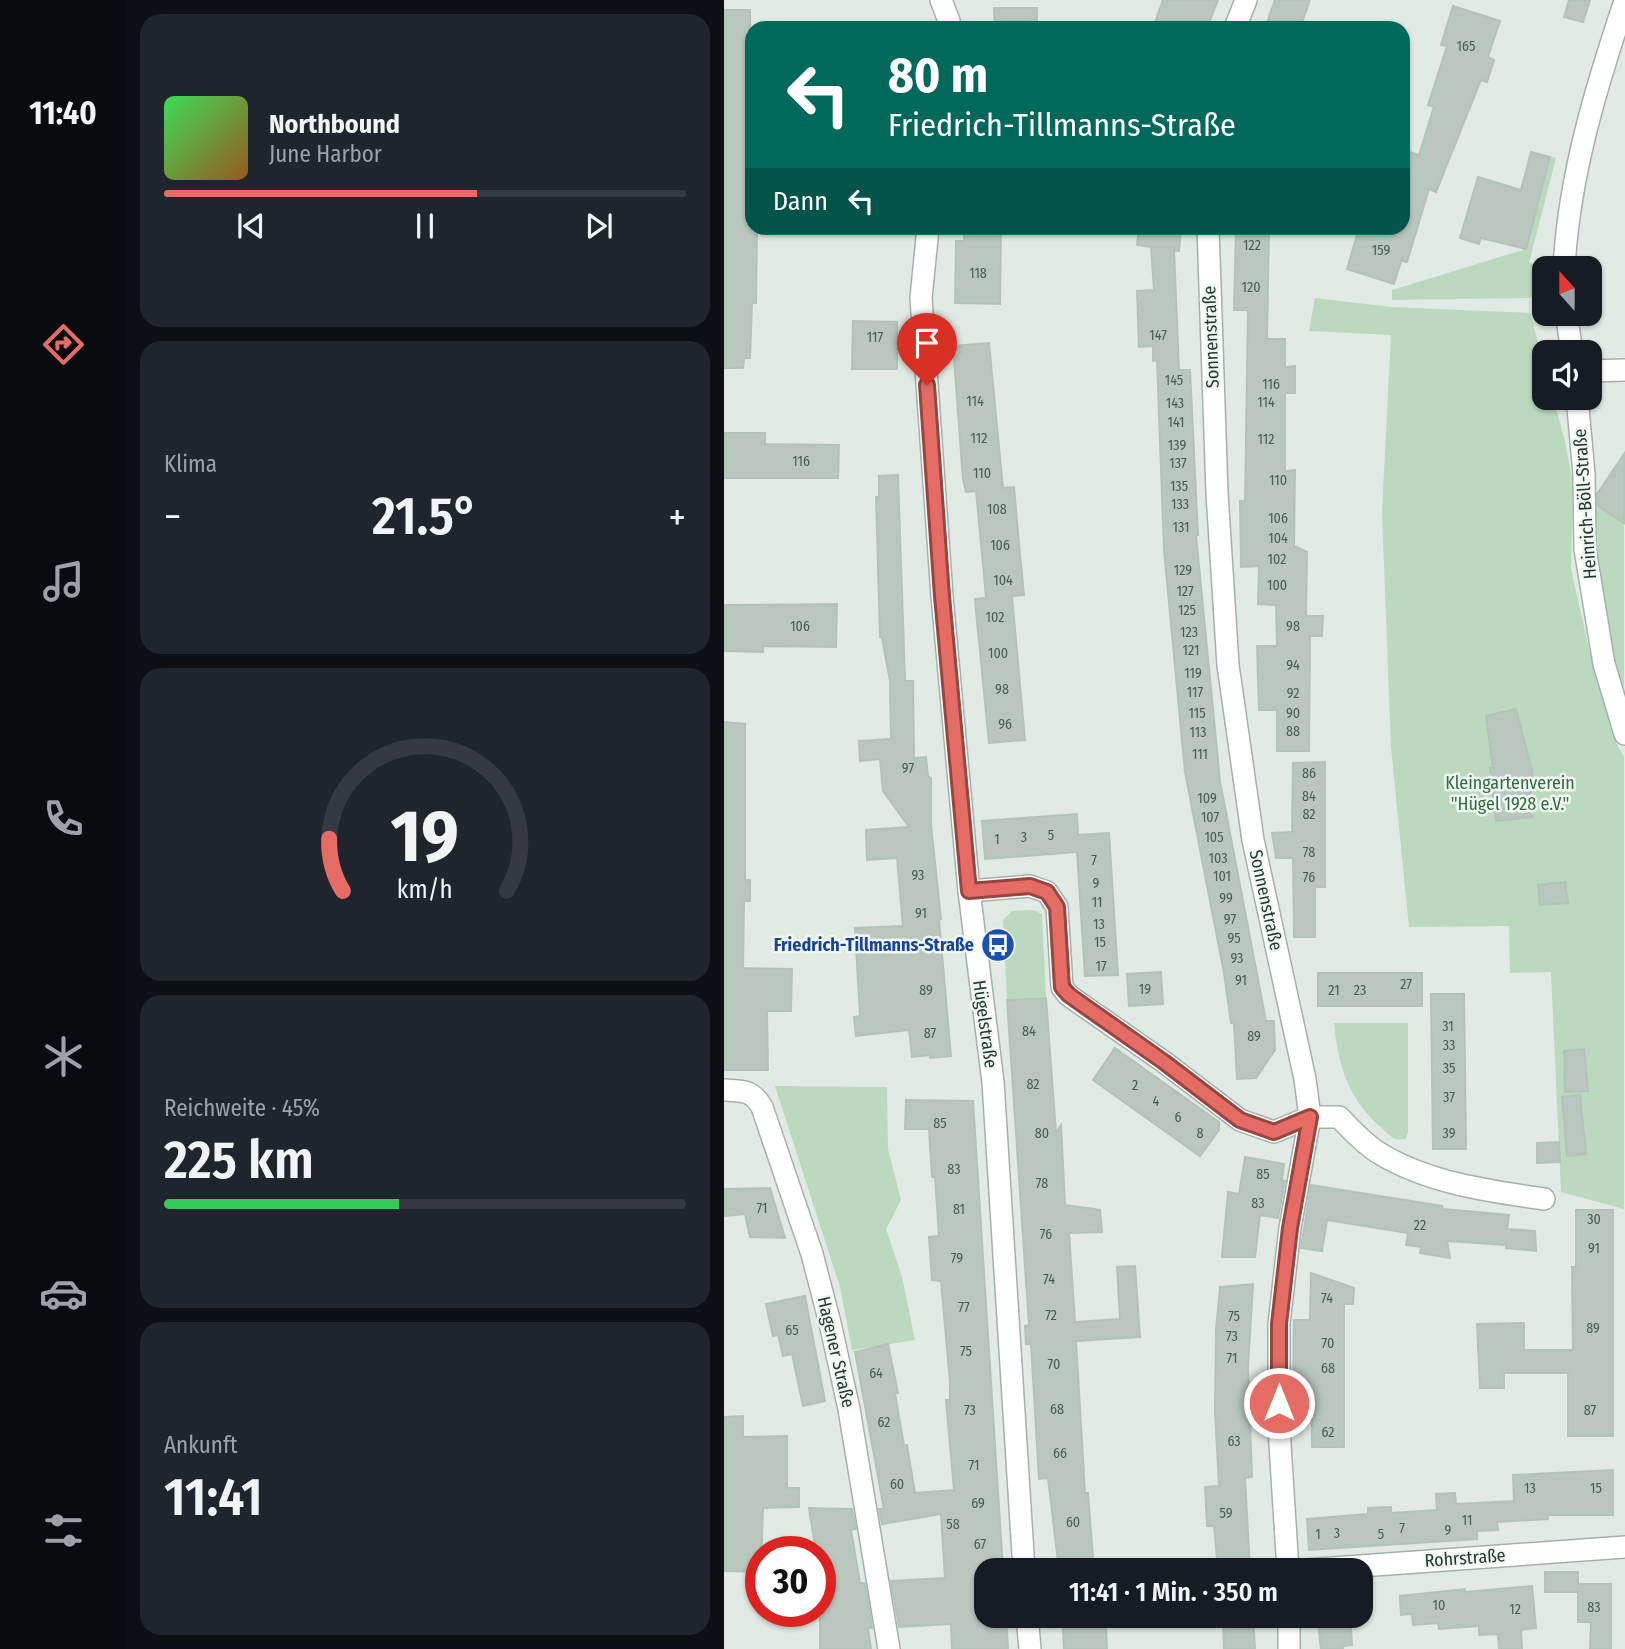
<!DOCTYPE html>
<html lang="de">
<head>
<meta charset="utf-8">
<style>
	:root { --surface:#171b24; --page:#20242c; --text:#f1f3f6; --muted:#9ea1a6; --line:#363941; --accent:#e56c64 }
	body { margin:0; font-family:"Fira Sans Condensed",sans-serif; background:var(--page); color:var(--text); height:100vh; display:flex; flex-direction:column; font-size:26px; white-space:nowrap }
	* { box-sizing:border-box; margin:0 }
	p { font-size:23px; color:var(--muted) }
	.icon { flex:none; width:38px; height:38px; fill:none; stroke:currentColor; stroke-width:2; stroke-linecap:round; stroke-linejoin:round }
	.map { position:relative; flex:1; overflow:hidden }
	.drawer { display:flex; flex-direction:column; gap:14px; padding:14px; background:#0d0f14; width:598px }
	.drawer>* { flex:none }
	.top-card { position:absolute; left:21px; top:21px; width:665px; height:214px; border-radius:21px; box-shadow:0 2px 5px #0004; background:#00695c; color:#fff; overflow:hidden }
	.needle { width:46px; rotate:339deg }
	.tools { position:absolute; left:808px; top:256px; display:grid; gap:14px }
	.tools a { display:grid; place-items:center; width:70px; height:70px; border-radius:14px; background:var(--surface); box-shadow:0 2px 5px #0004; font-size:35px }
	.speed { position:absolute; left:21px; top:1536px; display:flex; gap:14px; font-size:35px; font-weight:700; text-align:center }
	.speed>* { display:grid; place-content:center; width:91px; height:91px; border-radius:50%; background:var(--surface); box-shadow:0 2px 5px #0004; line-height:1 }
	.speed .limit { border:10px solid #d22; background:#fff; color:#111 }
	.pin { position:absolute; display:grid; place-items:center; width:60px; height:60px; color:#fff; margin:-72px -30px; border-radius:50% 50% 50% 0; rotate:-45deg; box-shadow:0 0 7px #0007 }
	.pin .icon { rotate:45deg }
	.me { position:absolute; width:77px; margin:-38px; rotate:0deg; stroke-linejoin:round; filter:drop-shadow(0 0 5px #0008) }
	.turn { display:flex; align-items:center; gap:24px; height:147px; padding:0 28px; font-size:32px }
	.turn .icon { width:91px; height:91px; stroke-width:2.5 }
	.turn b { display:block; font-size:49px; line-height:60px }
	.then { display:flex; align-items:center; height:66px; padding:0 28px; background:#0003; gap:14px; font-size:26px }
	.big { font-size:52px; font-weight:600; line-height:1.1 }
	.drawer .tile { flex:1; display:flex; flex-direction:column; justify-content:center; gap:10px; min-width:0; padding:0 24px; border-radius:21px; background:var(--page) }
	.drawer .dial { align-items:center; gap:0 }
	.dial svg { height:182px; overflow:visible; fill:none; stroke:var(--line); stroke-width:7; stroke-linecap:round; text-anchor:middle }
	.dial text { fill:var(--text); stroke:none }
	.song { display:flex; align-items:center; gap:21px }
	.cover { width:84px; height:84px; border-radius:10px; background:linear-gradient(135deg,hsl(130 70% 55%),hsl(30 70% 35%)) }
	.played { height:7px; border-radius:4px; background:linear-gradient(90deg,var(--accent) 60%,var(--line) 60%) }
	.keys { display:flex; justify-content:space-around; direction:ltr }
	.heat { display:flex; justify-content:space-between; align-items:center; font-size:38px; direction:ltr }
	.charge { height:10px; border-radius:5px; background:linear-gradient(90deg,#34c759 45%,var(--line) 0) }
	.trip { position:absolute; left:250px; top:1558px; width:399px; height:70px; border-radius:21px; background:var(--surface); box-shadow:0 2px 5px #0004; font-weight:600; line-height:70px; text-align:center }
	main { display:flex; flex:1; min-height:0 }
	.dock { display:flex; flex-direction:column; width:126px; justify-content:space-around; align-items:center; background:#090b0e; color:var(--muted) }
	.dock .icon { width:49px; height:49px }
	.dock .active { color:var(--accent) }
	.dock b { font-size:32px; color:var(--text) }
	.map>svg:first-child { display:block }
</style>
</head>
<body>
<main>
<nav class="dock">
<b>11:40</b>
<svg class="icon active" aria-label="directions" viewBox="0 0 24 24"><path d="M12 3l9 9-9 9-9-9zM9 14v-3h6M13 9l2 2-2 2"/></svg>
<svg class="icon" aria-label="music" viewBox="0 0 24 24"><path d="M9 18V5l10-2v13"/><circle cx="6" cy="18" r="3"/><circle cx="16" cy="16" r="3"/></svg>
<svg class="icon" aria-label="phone" viewBox="0 0 24 24"><path d="M5 4h4l2 5-3 2q2 4 5 5l2-3 5 2v4C11 20 4 13 5 4z"/></svg>
<svg class="icon" aria-label="climate" viewBox="0 0 24 24"><path d="M12 3v18M4 7l16 10M4 17L20 7"/></svg>
<svg class="icon" aria-label="car" viewBox="0 0 24 24"><path d="M5 17H2v-5l4-1 3-4h7l3 4 3 1v5h-3M9 17h6M6 11h13"/><circle cx="7" cy="17" r="2"/><circle cx="17" cy="17" r="2"/></svg>
<svg class="icon" aria-label="filters" viewBox="0 0 24 24"><path d="M4 7h16M4 17h16"/><circle cx="9" cy="7" r="2"/><circle cx="15" cy="17" r="2"/></svg>
</nav>
<section class="drawer">
<div class="tile">
<div class="song"><i class="cover"></i><div><b>Northbound</b><p>June Harbor</p></div></div>
<div class="played"></div>
<div class="keys"><svg class="icon" aria-label="previous" viewBox="0 0 24 24"><path d="M18 5L8 12l10 7zM5 5v14"/></svg><svg class="icon" aria-label="pause" viewBox="0 0 24 24"><path d="M8 5v14M16 5v14"/></svg><svg class="icon" aria-label="next" viewBox="0 0 24 24"><path d="M6 5l10 7-10 7zM19 5v14"/></svg></div>
</div>
<div class="tile"><p>Klima</p>
<div class="heat"><a>−</a><b class="big">21.5°</b><a>+</a></div>
</div>
<div class="tile dial"><svg viewBox="0 0 100 80">
<path d="M14 69A42 42 0 1 1 86 69"/>
<path d="M14 69A42 42 0 0 1 8 46" stroke="#e56c64"/>
<text x="50" y="56" font-size="32" font-weight="700">19</text>
<text x="50" y="72" font-size="11">km/h</text>
</svg></div>
<div class="tile"><p>Reichweite · 45%</p><b class="big">225 km</b><div class="charge"></div></div>
<div class="tile"><p>Ankunft</p><b class="big">11:41</b></div>
</section>
<div class="map">
<svg width="901" height="1649" viewBox="0 0 901 1649">
	<rect width="100%" height="100%" fill="#e1eae4"/>
	<g fill="#bbd9be">
		<polygon points="827,157 832,158 805,263 825,267 821,268 821,290 811,297 804,298 668,300 668,290 802,249"/>
		<polygon points="591,298 667,307 806,313 821,368 821,397 829,397 841,441 849,484 847,569 868,662 892,743 900,757 900,1209 837,1192 827,972 786,973 785,926 685,927 667,747 658,512 667,335 585,331"/>
		<polygon points="900,454 900,708 895,695 875,570 868,502"/>
		<polygon points="309,910 318,914 322,997 283,999 279,920 288,911"/>
		<path d="M 610,1023 L 684,1023 L 684,1132 L 682,1138 C 671,1143 666,1136 659,1129 C 625,1101 614,1066 610,1023 Z"/>
		<polygon points="51,1086 163,1087 164,1149 177,1200 162,1229 178,1277 191,1340 128,1350 116,1287"/>
	</g>
	<g fill="#b9c7bf" stroke="#b4c3ba" stroke-width="2">
		<polygon points="439,0 494,0 483,28 429,28"/>
		<polygon points="551,0 586,0 576,28 541,28"/>
		<polygon points="845,0 866,0 859,22 840,17"/>
		<polygon points="729,6 776,21 764,57 770,60 763,82 757,80 712,192 705,189 683,262 679,261 679,255 670,284 623,269 635,228 679,228 679,150 695,155 710,107 704,105 723,46 717,45"/>
		<polygon points="270,8 313,8 313,28 271,28"/>
		<polygon points="0,10 26,10 28,228 33,228 32,303 28,303 26,358 20,358 19,368 0,368"/>
		<polygon points="807,152 826,157 802,249 757,238 755,244 736,238 754,177 797,190"/>
		<polygon points="240,228 277,228 276,304 231,303 232,241 240,241"/>
		<polygon points="415,228 457,228 455,251 450,250 455,370 466,370 474,535 472,535 496,781 542,1021 550,1021 551,1050 532,1078 513,1079 510,1023 507,1023 500,973 461,772 440,550 433,360 429,361 429,346 415,347 413,291 430,290 427,247 413,245"/>
		<polygon points="512,228 545,228 543,339 561,339 561,367 571,366 571,393 561,393 561,471 571,470 570,546 583,552 582,616 599,616 598,636 586,636 585,751 553,751 553,710 535,710 533,646 553,646 552,605 534,604 535,566 517,567 516,501 521,501 524,310 510,310"/>
		<polygon points="129,321 173,322 173,369 128,369"/>
		<polygon points="265,343 279,488 290,487 296,555 300,595 288,596 301,740 265,743 252,611 251,599 262,598 260,575 252,491 242,492 239,479 229,346"/>
		<polygon points="0,433 41,433 41,444 115,445 114,478 0,478"/>
		<polygon points="900,454 900,523 874,506 873,494"/>
		<polygon points="174,475 181,681 189,681 190,758 202,757 204,776 207,778 207,825 217,919 215,920 227,1056 206,1058 206,1055 188,1057 185,1030 132,1036 130,1017 136,1016 131,928 179,926 173,858 143,860 142,830 185,827 159,791 156,759 136,761 135,741 167,739 166,681 158,638 156,637 152,497 155,497 155,476"/>
		<polygon points="113,604 112,647 39,646 39,652 0,651 0,605"/>
		<polygon points="792,709 808,770 809,786 806,786 809,817 772,821 766,768 769,768 762,716"/>
		<polygon points="0,722 21,724 21,880 26,880 26,901 20,901 19,968 68,969 67,1011 43,1011 44,1070 0,1070"/>
		<polygon points="601,762 601,887 591,887 591,937 570,937 569,858 552,858 548,833 568,832 569,763"/>
		<polygon points="353,814 354,835 385,833 394,975 361,976 353,852 261,859 258,821"/>
		<polygon points="841,882 844,903 816,905 814,885"/>
		<polygon points="437,972 439,1004 405,1006 403,974"/>
		<rect x="594" y="973" width="104" height="33"/>
		<polygon points="707,994 740,994 742,1149 709,1149"/>
		<polygon points="322,998 332,1133 337,1125 341,1205 376,1210 378,1232 345,1233 351,1322 396,1319 393,1267 411,1266 416,1337 352,1341 361,1493 364,1493 370,1570 335,1570 324,1478 315,1479 307,1344 302,1344 301,1326 305,1325 283,1000"/>
		<polygon points="391,1048 495,1122 495,1130 476,1156 369,1080"/>
		<polygon points="860,1049 864,1091 841,1092 840,1051"/>
		<polygon points="856,1095 862,1154 843,1156 838,1097"/>
		<polygon points="182,1100 249,1101 279,1570 262,1570 262,1615 282,1615 284,1649 228,1649 227,1624 175,1627 167,1581 221,1578 217,1514 158,1524 155,1509 160,1509 131,1352 164,1344 174,1393 171,1394 180,1446 183,1445 191,1493 230,1490 222,1400 226,1400 226,1382 217,1281 208,1280 205,1237 215,1236 211,1177 208,1177 205,1129 181,1129"/>
		<polygon points="835,1142 836,1162 813,1163 813,1143"/>
		<polygon points="521,1157 560,1164 558,1180 561,1181 554,1218 536,1215 531,1257 498,1257 504,1192 515,1194"/>
		<polygon points="587,1185 718,1206 719,1209 785,1215 783,1229 811,1231 812,1251 782,1248 782,1241 782,1245 723,1241 726,1258 696,1253 697,1247 682,1245 684,1233 603,1220 598,1251 577,1248"/>
		<polygon points="46,1188 61,1238 26,1237 21,1214 0,1216 0,1189"/>
		<polygon points="852,1210 889,1210 889,1436 844,1436 844,1373 780,1373 780,1388 756,1388 753,1324 800,1323 800,1350 849,1350 848,1267 852,1267"/>
		<polygon points="587,1273 630,1288 629,1304 620,1304 620,1447 588,1447 587,1388 569,1388 570,1320 586,1320"/>
		<polygon points="529,1284 524,1367 528,1477 521,1478 526,1570 494,1570 490,1526 483,1526 481,1487 495,1486 491,1411 492,1330 496,1287"/>
		<polygon points="81,1296 101,1401 79,1406 68,1354 59,1356 54,1335 49,1336 42,1304"/>
		<polygon points="19,1416 19,1437 63,1436 63,1488 75,1488 75,1507 39,1508 37,1572 0,1571 0,1417"/>
		<polygon points="889,1470 889,1515 824,1515 824,1519 773,1522 774,1530 753,1531 753,1539 585,1550 583,1519 644,1514 644,1508 667,1507 667,1513 713,1510 712,1494 731,1493 732,1504 790,1501 789,1475"/>
		<polygon points="85,1508 128,1509 132,1529 127,1530 136,1583 141,1583 148,1628 144,1628 147,1649 96,1649 96,1552 92,1552"/>
		<polygon points="821,1572 854,1572 854,1584 887,1584 887,1649 866,1649 867,1622 854,1622 854,1592 821,1592"/>
		<polygon points="808,1586 812,1628 797,1630 798,1649 775,1649 774,1634 755,1635 755,1626 715,1629 714,1623 689,1625 688,1614 677,1615 676,1596 741,1589 741,1592"/>
		<polygon points="338,1615 358,1615 359,1625 382,1624 383,1649 340,1649"/>
		<polygon points="508,1615 529,1615 531,1649 500,1649 499,1622 508,1622"/>
		<polygon points="593,1615 626,1615 628,1645 619,1646 619,1649 597,1649"/>
	</g>
	<g fill="none" stroke-linecap="round" stroke-linejoin="round">
		<g stroke="#a4b1aa" stroke-width="24">
			<g id="street">
				<polyline points="217,0 225,21 224,28"/>
				<polyline points="511,28 522,0"/>
				<polyline points="204,228 197,298 218,596 245,891 269,1082 300,1570"/>
				<polyline points="484,228 493,493 504,665 529,840 581,1079 586,1117 566,1228 555,1324 555,1429 564,1570"/>
				<path d="M 840,268 C 845,176 872,87 901,1"/>
				<polyline points="842,313 848,352"/>
				<polyline points="866,371 901,370"/>
				<polyline points="853,397 860,474 861,549 880,664 901,734"/>
				<path d="M 245,891 L 306,886 L 323,892 L 333,907 L 338,987 L 344,995 L 440,1062 L 516,1120 L 550,1132 L 586,1117 L 615,1117 C 627,1129 640,1144 655,1153 C 704,1183 764,1191 820,1199"/>
				<path d="M 0,1090 C 19,1091 28,1090 38,1107 L 88,1254 L 106,1323 L 125,1409 L 165,1649"/>
				<polyline points="581,1570 901,1547"/>
				<polyline points="303,1615 306,1649"/>
				<polyline points="565,1615 565,1649"/>
			</g>
		</g>
		<use href="#street" stroke="#fff" stroke-width="21"/>
	</g>
	<g fill="none" stroke-linecap="round" stroke-linejoin="round">
		<g stroke="#954641" stroke-width="18">
			<polyline id="route" points="203,385 218,596 245,891 306,886 323,892 333,907 338,987 345,995 440,1062 516,1120 550,1132 586,1117 566,1228 555,1324 555,1403"/>
		</g>
		<use href="#route" stroke="#e56c64" stroke-width="12"/>
	</g>
	<defs>
		<g id="bus-disc" transform="scale(1.75)"><circle r="9.5" fill="#1a4fb4" stroke="#f1f7f3"/><path d="M-5-6H5V4H4V6H2V4H-2V6H-4V4H-5ZM-3.5-4V0h7V-4ZM-3.5 1.2v1.5H-2V1.2ZM2 1.2v1.5H3.5V1.2Z" fill="#fff"/></g>
	</defs>
	<g fill-rule="evenodd">
		<use href="#bus-disc" x="274" y="945"/>
	</g>
	<g text-anchor="middle" stroke-width="5" stroke-linejoin="round" paint-order="stroke">
		<g font-size="14" fill="#485c53">
			<text x="742" y="51">165</text>
			<text x="528" y="250">122</text>
			<text x="657" y="255">159</text>
			<text x="254" y="278">118</text>
			<text x="527" y="292">120</text>
			<text x="434" y="340">147</text>
			<text x="151" y="342">117</text>
			<text x="450" y="385">145</text>
			<text x="547" y="389">116</text>
			<text x="251" y="406">114</text>
			<text x="542" y="407">114</text>
			<text x="451" y="408">143</text>
			<text x="452" y="427">141</text>
			<text x="255" y="443">112</text>
			<text x="542" y="444">112</text>
			<text x="453" y="450">139</text>
			<text x="77" y="466">116</text>
			<text x="454" y="468">137</text>
			<text x="258" y="478">110</text>
			<text x="554" y="485">110</text>
			<text x="455" y="491">135</text>
			<text x="456" y="509">133</text>
			<text x="273" y="514">108</text>
			<text x="554" y="523">106</text>
			<text x="457" y="532">131</text>
			<text x="554" y="543">104</text>
			<text x="276" y="550">106</text>
			<text x="553" y="564">102</text>
			<text x="459" y="575">129</text>
			<text x="279" y="585">104</text>
			<text x="553" y="590">100</text>
			<text x="461" y="596">127</text>
			<text x="463" y="615">125</text>
			<text x="271" y="622">102</text>
			<text x="76" y="631">106</text>
			<text x="569" y="631">98</text>
			<text x="465" y="637">123</text>
			<text x="467" y="655">121</text>
			<text x="274" y="658">100</text>
			<text x="569" y="670">94</text>
			<text x="469" y="678">119</text>
			<text x="278" y="694">98</text>
			<text x="471" y="697">117</text>
			<text x="569" y="698">92</text>
			<text x="473" y="718">115</text>
			<text x="569" y="718">90</text>
			<text x="281" y="729">96</text>
			<text x="569" y="736">88</text>
			<text x="474" y="737">113</text>
			<text x="476" y="759">111</text>
			<text x="184" y="773">97</text>
			<text x="585" y="778">86</text>
			<text x="585" y="801">84</text>
			<text x="483" y="803">109</text>
			<text x="585" y="819">82</text>
			<text x="486" y="822">107</text>
			<text x="327" y="840">5</text>
			<text x="300" y="842">3</text>
			<text x="490" y="842">105</text>
			<text x="273" y="844">1</text>
			<text x="585" y="857">78</text>
			<text x="494" y="863">103</text>
			<text x="370" y="865">7</text>
			<text x="194" y="880">93</text>
			<text x="498" y="881">101</text>
			<text x="585" y="882">76</text>
			<text x="372" y="888">9</text>
			<text x="502" y="903">99</text>
			<text x="373" y="907">11</text>
			<text x="197" y="918">91</text>
			<text x="506" y="924">97</text>
			<text x="375" y="929">13</text>
			<text x="510" y="943">95</text>
			<text x="376" y="947">15</text>
			<text x="513" y="963">93</text>
			<text x="377" y="971">17</text>
			<text x="517" y="985">91</text>
			<text x="682" y="989">27</text>
			<text x="421" y="994">19</text>
			<text x="202" y="995">89</text>
			<text x="610" y="995">21</text>
			<text x="636" y="995">23</text>
			<text x="724" y="1031">31</text>
			<text x="305" y="1036">84</text>
			<text x="206" y="1038">87</text>
			<text x="530" y="1041">89</text>
			<text x="725" y="1050">33</text>
			<text x="725" y="1073">35</text>
			<text x="309" y="1089">82</text>
			<text x="411" y="1090">2</text>
			<text x="725" y="1102">37</text>
			<text x="432" y="1106">4</text>
			<text x="454" y="1122">6</text>
			<text x="216" y="1128">85</text>
			<text x="318" y="1138">80</text>
			<text x="476" y="1138">8</text>
			<text x="725" y="1138">39</text>
			<text x="230" y="1174">83</text>
			<text x="539" y="1179">85</text>
			<text x="318" y="1188">78</text>
			<text x="534" y="1208">83</text>
			<text x="38" y="1213">71</text>
			<text x="235" y="1214">81</text>
			<text x="870" y="1224">30</text>
			<text x="696" y="1230">22</text>
			<text x="322" y="1239">76</text>
			<text x="870" y="1253">91</text>
			<text x="233" y="1263">79</text>
			<text x="325" y="1284">74</text>
			<text x="603" y="1303">74</text>
			<text x="240" y="1312">77</text>
			<text x="327" y="1320">72</text>
			<text x="510" y="1321">75</text>
			<text x="869" y="1333">89</text>
			<text x="68" y="1335">65</text>
			<text x="508" y="1341">73</text>
			<text x="604" y="1348">70</text>
			<text x="242" y="1356">75</text>
			<text x="508" y="1363">71</text>
			<text x="330" y="1369">70</text>
			<text x="604" y="1373">68</text>
			<text x="152" y="1378">64</text>
			<text x="333" y="1414">68</text>
			<text x="246" y="1415">73</text>
			<text x="866" y="1415">87</text>
			<text x="160" y="1427">62</text>
			<text x="604" y="1437">62</text>
			<text x="510" y="1446">63</text>
			<text x="336" y="1458">66</text>
			<text x="250" y="1470">71</text>
			<text x="173" y="1489">60</text>
			<text x="806" y="1493">13</text>
			<text x="872" y="1493">15</text>
			<text x="254" y="1508">69</text>
			<text x="502" y="1518">59</text>
			<text x="743" y="1525">11</text>
			<text x="349" y="1527">60</text>
			<text x="229" y="1529">58</text>
			<text x="678" y="1533">7</text>
			<text x="724" y="1535">9</text>
			<text x="613" y="1538">3</text>
			<text x="594" y="1539">1</text>
			<text x="657" y="1539">5</text>
			<text x="256" y="1549">67</text>
			<text x="715" y="1610">10</text>
			<text x="870" y="1612">83</text>
			<text x="791" y="1614">12</text>
		</g>
		<g font-size="18" fill="#23392f" stroke="#f1f7f3">
			<text transform="translate(487 337) rotate(-92)" y="6">Sonnenstraße</text>
			<text transform="translate(861 504) rotate(-94)" y="6">Heinrich-Böll-Straße</text>
			<text transform="translate(542 900) rotate(78)" y="6">Sonnenstraße</text>
			<text transform="translate(261 1024) rotate(82)" y="6">Hügelstraße</text>
			<text transform="translate(112 1352) rotate(77)" y="6">Hagener Straße</text>
			<text transform="translate(741 1558) rotate(-4)" y="6">Rohrstraße</text>
		</g>
		<g font-size="18" fill="#316c3d" stroke="#f1f7f3">
			<text x="786" y="789">Kleingartenverein<tspan x="786" dy="21">"Hügel 1928 e.V."</tspan></text>
		</g>
		<g font-size="18" font-weight="bold" fill="#164399" stroke="#f1f7f3" text-anchor="end">
			<text x="250" y="951">Friedrich-Tillmanns-Straße</text>
		</g>
	</g>
</svg>
<div class="tools">
<a><svg class="needle" viewBox="-14 -14 28 28"><path d="M0-13l5 13h-10z" fill="#e53935"/><path d="M0 13l5-13h-10z" fill="#9ea1a6"/></svg></a>
<a><svg class="icon" aria-label="sound" viewBox="0 0 24 24"><path d="M4 9h4l5-4v14l-5-4H4zM17 9q2 3 0 6"/></svg></a>
</div>
<div class="speed"><div class="limit">30</div></div>
<div class="pin" style="left:203px;top:385px;background:#d93025"><svg class="icon" aria-label="arrive" viewBox="0 0 24 24"><path d="M6 21V4h12l-3 4 3 4H6"/></svg></div>
<svg class="me" style="left:555px;top:1403px" viewBox="-20 -20 40 40"><circle r="17" fill="#e56c64" stroke="#fff" stroke-width="3"/><path d="M0-11L8 9 0 5-8 9z" fill="#fff"/></svg>
<div class="trip">11:41 · 1 Min. · 350 m</div>
<div class="top-card">
<div class="turn"><svg class="icon" aria-label="left" viewBox="0 0 24 24"><path d="M17 20v-9H6M10 6l-5 5 5 5"/></svg><div><b>80 m</b>Friedrich-Tillmanns-Straße</div></div>
<div class="then">Dann<svg class="icon" aria-label="left" viewBox="0 0 24 24"><path d="M17 20v-9H6M10 6l-5 5 5 5"/></svg></div>
</div>
</div>
</main>
</body>
</html>
